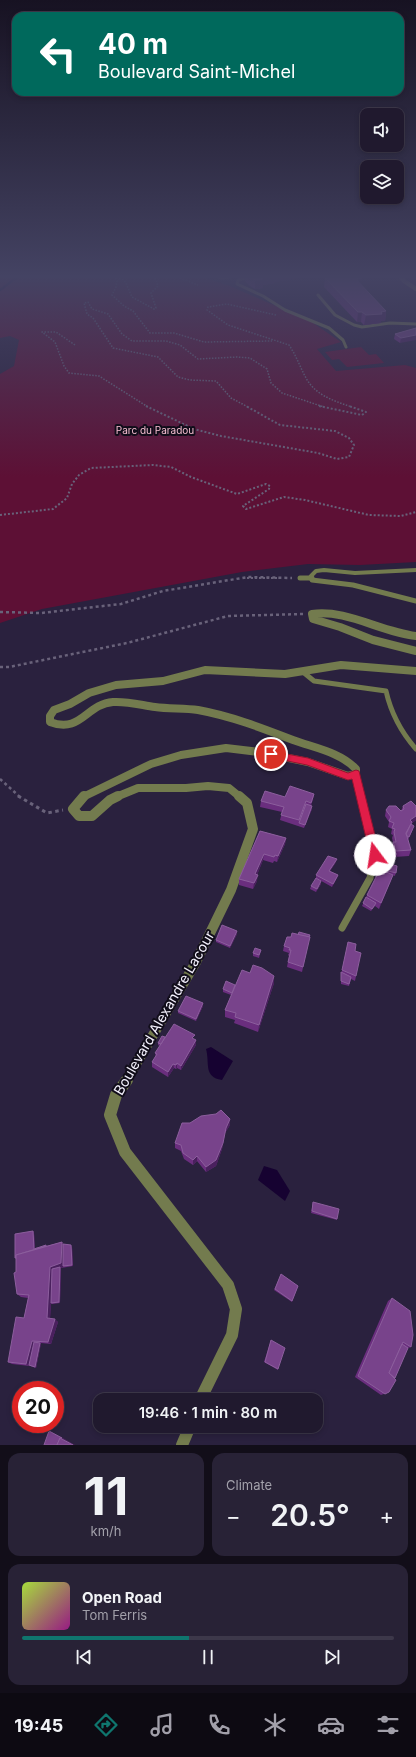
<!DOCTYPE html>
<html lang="en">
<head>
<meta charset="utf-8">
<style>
	:root { --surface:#20192e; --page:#282236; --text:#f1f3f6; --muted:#a2a0aa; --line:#3d384a; --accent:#0f766e }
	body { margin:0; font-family:Inter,sans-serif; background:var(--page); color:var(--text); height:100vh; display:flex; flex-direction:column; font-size:15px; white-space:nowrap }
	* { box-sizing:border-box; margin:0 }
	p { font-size:13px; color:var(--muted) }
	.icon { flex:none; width:22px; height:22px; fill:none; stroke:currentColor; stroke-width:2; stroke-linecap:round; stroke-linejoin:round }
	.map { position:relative; height:1445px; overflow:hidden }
	.panel { display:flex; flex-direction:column; gap:8px; padding:8px; background:#120e19; flex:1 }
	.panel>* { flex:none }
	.banner { position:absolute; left:12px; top:12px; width:392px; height:84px; border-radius:12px; box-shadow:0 2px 6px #0003,0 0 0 1px var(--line); background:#00695c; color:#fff; overflow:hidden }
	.controls { position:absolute; left:360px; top:108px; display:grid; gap:8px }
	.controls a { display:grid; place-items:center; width:44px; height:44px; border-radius:8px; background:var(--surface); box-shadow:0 2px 6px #0003,0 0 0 1px var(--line); font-size:20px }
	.speed { position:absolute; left:12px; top:1381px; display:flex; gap:8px; font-size:20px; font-weight:700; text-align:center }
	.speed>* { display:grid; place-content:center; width:52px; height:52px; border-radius:50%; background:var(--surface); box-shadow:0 2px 6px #0003,0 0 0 1px var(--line); line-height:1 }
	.speed .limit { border:6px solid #d22; background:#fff; color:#111 }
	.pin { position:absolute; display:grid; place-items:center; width:34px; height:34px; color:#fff; margin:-17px; border:2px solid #fff; border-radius:50%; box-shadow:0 1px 4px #0007 }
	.me { position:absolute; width:44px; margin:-22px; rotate:346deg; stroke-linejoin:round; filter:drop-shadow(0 0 3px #0008) }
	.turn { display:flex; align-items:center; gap:14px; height:84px; padding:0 20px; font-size:18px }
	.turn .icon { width:52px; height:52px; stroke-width:2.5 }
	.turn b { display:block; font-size:28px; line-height:34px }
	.big { font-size:30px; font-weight:600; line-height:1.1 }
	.panel .tile { flex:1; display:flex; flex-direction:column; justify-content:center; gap:6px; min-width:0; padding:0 14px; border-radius:12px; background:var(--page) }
	.panel .dial { align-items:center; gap:0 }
	.dial b { font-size:52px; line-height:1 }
	.song { display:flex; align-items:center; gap:12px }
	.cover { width:48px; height:48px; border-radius:6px; background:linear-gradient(135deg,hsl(80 70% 55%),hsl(310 70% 35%)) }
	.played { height:4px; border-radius:2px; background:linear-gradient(90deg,var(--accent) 45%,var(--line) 45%) }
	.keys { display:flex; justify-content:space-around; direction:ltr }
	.heat { display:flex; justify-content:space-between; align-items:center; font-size:22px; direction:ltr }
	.panel .tiles { flex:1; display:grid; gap:8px; grid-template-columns:1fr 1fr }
	.tile:last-child { grid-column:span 2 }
	.trip { position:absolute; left:93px; top:1393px; width:230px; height:40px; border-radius:12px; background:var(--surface); box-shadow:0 2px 6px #0003,0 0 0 1px var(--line); font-weight:600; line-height:40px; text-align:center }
	.tab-bar { display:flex; height:64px; justify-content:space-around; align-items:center; background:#0d0a12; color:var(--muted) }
	.tab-bar .icon { width:28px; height:28px }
	.tab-bar .current { color:var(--accent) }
	.tab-bar b { font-size:18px; color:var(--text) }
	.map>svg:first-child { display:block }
</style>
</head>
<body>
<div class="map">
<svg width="416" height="1445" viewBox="0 0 416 1445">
	<rect width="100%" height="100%" fill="#2a213e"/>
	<g fill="#5d1035">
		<polygon points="0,275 197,275 230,286 310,321 341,342 317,349 336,371 405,365 416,368 416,562 360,565 308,564 242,572 42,609 0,623 0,374 14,366 19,340 10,336 0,338"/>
		<polygon points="361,347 369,355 376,354 384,363 347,367 339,359 332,360 325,352"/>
	</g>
	<g fill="#160231">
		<path d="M 211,1047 L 233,1061 L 222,1080 C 203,1077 210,1063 206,1049 Z"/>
		<polygon points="264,1166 277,1170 290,1191 285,1201 258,1180"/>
	</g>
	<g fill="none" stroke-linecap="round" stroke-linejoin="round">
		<polyline stroke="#160231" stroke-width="2.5" points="0,290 20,275"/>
		<g stroke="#69627a" stroke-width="1.5" stroke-dasharray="1.5 1.5" stroke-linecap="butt">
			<polyline points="154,275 158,286 151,293 156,308 154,309 132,297 126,283 122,279 115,278 117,280 116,287 112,295 124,306 133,311 150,333 174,333 204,342 272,341"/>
			<polyline points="172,275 198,285"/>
			<path d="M 276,315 L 227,304 L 208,307 L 207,310 L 228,325 L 289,345 C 296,355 300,367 306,378 C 315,395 334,401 352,407"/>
			<polyline points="75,345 56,332 42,332 55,342 64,366 69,373 99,376 148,407"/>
			<polyline points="248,407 231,398 216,381 190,380 178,377 158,357 113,348 93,318 87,314 84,303 88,302 92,309 108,314 122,334 132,341 166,341 180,345 198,359 237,357 250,358 267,369 271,383 282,393 324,407"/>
		</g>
		<g stroke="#69627a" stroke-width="2" stroke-dasharray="2 2" stroke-linecap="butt">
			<polyline points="146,406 194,429 221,436 318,453 337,459 349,457 354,445 349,438 335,431 280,425 246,406"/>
			<polyline points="319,406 362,415 366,412 349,406"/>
			<polyline points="0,515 53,509 67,498 72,484 79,475 91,468 153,465 171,467 191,477 237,494 266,484 270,486 269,489 243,506 246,509 284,497 305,500 369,515 401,516 416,512"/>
			<polyline points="243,578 283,578"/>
		</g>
		<g stroke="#69627a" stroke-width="2.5" stroke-dasharray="3 3" stroke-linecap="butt">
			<polyline points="0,612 41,613 121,604 163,591 248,577 292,578"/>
			<polyline points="0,667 9,667 127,643 228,616 304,614"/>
			<polyline points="0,779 20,797"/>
		</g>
		<polyline stroke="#69627a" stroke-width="3" stroke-dasharray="3.5 3.5" stroke-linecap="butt" points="18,796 47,813 63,810"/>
		<g stroke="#737b4e" stroke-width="3">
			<polyline points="209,275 222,278 243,275"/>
			<polyline points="256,275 238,280 237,284 263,296 285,310 329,328 343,340 346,347"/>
			<polyline points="318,295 335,315 354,325 362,327 390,323 416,324"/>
		</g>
		<polyline stroke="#737b4e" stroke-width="4" points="311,578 311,576 316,571 324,570 355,573 416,570"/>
		<g stroke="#737b4e" stroke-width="5">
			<polyline points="311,577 312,580 353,585 416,601"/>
			<polyline points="300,578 312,578"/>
			<path d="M 303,672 L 314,681 L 386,691 C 391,713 401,732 416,749"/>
			<polyline points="356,774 362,797"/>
		</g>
		<polyline stroke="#737b4e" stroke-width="7" points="342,928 370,878 375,855 361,796"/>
		<polyline stroke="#737b4e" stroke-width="4.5" points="399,275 404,281 416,289"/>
		<g stroke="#737b4e" stroke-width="8">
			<path d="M 416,636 C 381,632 346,609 312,614 L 313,619 L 340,627 L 373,640 L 416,651"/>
			<path d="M 83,797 L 151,764 L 181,755 L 226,748 L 259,752 L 308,762 L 348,776 L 356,774 L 356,769 C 340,752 315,748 293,740 C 262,728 231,716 198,710 C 184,708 169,709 155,707 C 141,705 127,701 113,702 C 86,704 81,734 50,722 L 50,716 L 54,710 L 70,704 L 89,693 L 116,685 L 163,681 L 205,670 L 285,674 L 341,665 L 416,671"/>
			<polyline points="116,797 138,788 186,788 208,786 229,788 240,797"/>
		</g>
		<g stroke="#737b4e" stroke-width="10">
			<polyline points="84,796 73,809 79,816 92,816 110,800 118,796"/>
			<polyline points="126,1081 196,962 231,890 253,829 247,803 239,796"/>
		</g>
		<g stroke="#737b4e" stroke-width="12">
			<polyline points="127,1080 116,1095 110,1115 125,1152 228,1285 236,1309 232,1335 200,1400"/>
			<polyline points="182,1445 190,1426"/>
		</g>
	</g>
	<g fill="#6a2e7e">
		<polygon points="245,275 302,275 297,276 297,278 275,282 275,283 263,285 263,288 255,289 250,286 245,281"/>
		<polygon points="409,275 416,275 416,279 412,280 409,276"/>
		<polygon points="355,276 362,281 358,281 355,278"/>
		<polygon points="325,278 386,311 385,321 381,321 381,323 364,325 361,322 357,322 324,287"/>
		<polygon points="416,328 400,343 394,339 395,334"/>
		<polygon points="314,794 313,799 311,806 312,809 304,828 280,820 282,812 260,807 261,801"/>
		<polygon points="403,806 416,820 412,823 411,824 413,829 408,840 411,850 409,856 394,857 391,848 393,843 392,838 393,835 391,834 392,829 388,827 389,822 385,816 386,810 401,811"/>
		<polygon points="260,831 286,838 285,844 277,862 274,861 273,863 263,860 257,875 257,881 253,889 239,885 239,879"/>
		<polygon points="357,846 366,848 363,861 354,858"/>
		<polygon points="336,862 330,871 338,875 337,878 332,887 316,878 316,875"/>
		<polygon points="384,862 397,866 395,876 393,875 379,909 375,906 371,911 362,906 367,895 384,871 383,865"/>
		<polygon points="321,884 316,892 310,889 311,886"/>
		<polygon points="237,934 230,948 216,942 216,940"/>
		<polygon points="298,935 310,935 302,972 287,967 289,956 288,955 289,953 283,951 284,946 291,937"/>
		<polygon points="348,942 355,951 356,976 355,981 351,979 349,986 341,984 341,975"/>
		<polygon points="261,950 259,958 253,956 253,953"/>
		<polygon points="250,973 274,983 258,1032 234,1023 235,1020 225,1017 225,1010 231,995 223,992 223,989 235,985"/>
		<polygon points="203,1003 203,1006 196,1021 178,1013 178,1011"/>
		<polygon points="165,1037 195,1040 196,1040 196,1045 181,1070 177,1068 176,1069 174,1068 168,1077 152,1067 152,1062 156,1057 155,1053 160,1046 158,1045 158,1043"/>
		<polygon points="230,1125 225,1133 222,1149 216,1166 206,1172 197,1161 193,1165 184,1159 181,1151 175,1148 175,1143"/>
		<polygon points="313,1202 337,1219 337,1220 311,1213"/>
		<polygon points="33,1231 34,1233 35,1248 46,1246 62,1242 63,1244 72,1247 73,1266 61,1268 60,1303 52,1304 51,1303 50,1318 58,1322 51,1344 41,1343 36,1368 30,1366 12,1364 8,1362 24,1318 28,1298 21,1297 17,1294 16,1272"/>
		<polygon points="281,1274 298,1286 292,1302 274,1290"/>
		<polygon points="392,1298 411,1347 408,1348 395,1378 389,1392 381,1395 355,1377 388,1301"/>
		<polygon points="271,1340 278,1369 278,1370 264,1362"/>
	</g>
	<g fill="#4a205e">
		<polygon points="275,275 302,275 297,276 297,278 275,282 275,283 263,285 263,288 255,289 255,280 261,277"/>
		<polygon points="362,278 362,281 358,281 358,279"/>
		<polygon points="386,311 385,321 381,321 381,323 364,325 366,315"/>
		<polygon points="358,312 362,312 361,322 357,322"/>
		<polygon points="416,335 416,340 400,343 401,338"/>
		<polygon points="314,794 313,799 310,809 311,803"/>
		<polygon points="312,806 312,809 304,828 305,825"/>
		<polygon points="416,816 416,820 412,823 410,827 410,820"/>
		<polygon points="286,838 285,844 277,862 278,856"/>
		<polygon points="264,854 263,860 255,880 255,874"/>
		<polygon points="337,859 336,862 329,873 329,871"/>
		<polygon points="258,875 257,881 253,889 254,883"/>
		<polygon points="338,875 337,878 332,887 333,884"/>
		<polygon points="393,875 391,881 379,909 381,903"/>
		<polygon points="321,881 321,884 316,892 317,889"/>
		<polygon points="237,931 237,934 230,948 230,946"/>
		<polygon points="274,976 274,983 258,1032 259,1025"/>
		<polygon points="203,1003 203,1006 196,1021 196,1019"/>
		<polygon points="196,1040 196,1045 181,1070 181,1066"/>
		<polygon points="177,1063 177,1068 176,1069 176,1065"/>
		<polygon points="173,1064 174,1068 168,1077 168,1072"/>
		<polygon points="230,1119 230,1125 225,1133 222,1149 216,1166 206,1172 206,1167"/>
		<polygon points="197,1156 197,1161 193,1165 193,1160"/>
		<polygon points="33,1231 34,1233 35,1250 34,1249"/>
		<polygon points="62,1242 64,1246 63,1266 64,1267 61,1268 60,1303 59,1302 53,1271 50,1320 47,1318 50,1267"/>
		<polygon points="71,1245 72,1247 73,1266 72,1265"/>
		<polygon points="55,1319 58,1322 51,1344 48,1342"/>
		<polygon points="32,1341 35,1343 30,1366 26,1364"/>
		<polygon points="40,1343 41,1344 36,1368 35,1367"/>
		<polygon points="49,1431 63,1438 75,1445 73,1445"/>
	</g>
	<g fill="#78438b" stroke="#8c5e9d">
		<polygon points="248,275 275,275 261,277 263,279 255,280 250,277"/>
		<polygon points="352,275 386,311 381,312 382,314 366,315 362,312 358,312 325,278"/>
		<polygon points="359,275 362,278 358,279 355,276"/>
		<polygon points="416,328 416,335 401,338 395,334"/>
		<polygon points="290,786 314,794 311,803 306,801 299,820 281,815 284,807 261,801 265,791 285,797"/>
		<polygon points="411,801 416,806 416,816 410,820 412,822 406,833 411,850 396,851 393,842 396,842 394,832 395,829 392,828 394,823 389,821 391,817 386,810 389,806 396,806 401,811 404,809 403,806"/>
		<polygon points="306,804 312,806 305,825 299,823"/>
		<polygon points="411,824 414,826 409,837 407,836 406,834"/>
		<polygon points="260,831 286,838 278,856 275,855 274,857 264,854 255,874 258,875 254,883 239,879"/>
		<polygon points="357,846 366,848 364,858 354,856"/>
		<polygon points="328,856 337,859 329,871 338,875 333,884 316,875"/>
		<polygon points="384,862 397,866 396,873 385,870"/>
		<polygon points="380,869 393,875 381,903 367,895"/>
		<polygon points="316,878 321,881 317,889 311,886"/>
		<polygon points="366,897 376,903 372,909 363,903"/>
		<polygon points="222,925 237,931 230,946 216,940"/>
		<polygon points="299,932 310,935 309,937 298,935"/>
		<polygon points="292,933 310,937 303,967 288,962 291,950 289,950 290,948 284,946 287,937 291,937"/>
		<polygon points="348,942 356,944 355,951 361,953 356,976 342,970"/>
		<polygon points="255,948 261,950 259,955 253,953"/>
		<polygon points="253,965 262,968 274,976 259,1025 235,1017 236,1013 225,1010 242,970 250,973"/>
		<polygon points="341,972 351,977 349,984 341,981"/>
		<polygon points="226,981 235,985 232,993 223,989"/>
		<polygon points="186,996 203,1003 196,1019 178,1011"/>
		<polygon points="174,1024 195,1035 192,1038 196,1040 181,1066 177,1063 176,1065 173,1064 168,1072 152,1062 157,1054 155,1053"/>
		<polygon points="162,1036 165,1037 161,1044 158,1043"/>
		<polygon points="221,1110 230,1119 226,1128 223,1143 216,1160 206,1167 197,1156 193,1160 183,1153 181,1145 175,1143 182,1123 190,1123 201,1116 216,1114"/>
		<polygon points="313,1202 339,1209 337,1219 312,1211"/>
		<polygon points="33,1231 34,1249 46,1245 46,1246 16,1255 16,1258 15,1258 15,1234"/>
		<polygon points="62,1242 61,1263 50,1267 47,1318 55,1319 48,1342 32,1341 26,1364 8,1362 16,1317 24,1318 29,1295 17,1294 14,1273 16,1272 16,1255"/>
		<polygon points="63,1244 71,1245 72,1265 63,1266"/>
		<polygon points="60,1267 59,1302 51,1303 52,1269"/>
		<polygon points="281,1274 298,1286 292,1301 275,1289"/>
		<polygon points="392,1298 410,1311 413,1335 411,1347 403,1342 389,1373 396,1380 389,1392 385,1394 358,1376"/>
		<polygon points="271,1340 285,1348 278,1369 265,1362"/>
		<polygon points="34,1342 40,1343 35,1367 29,1365"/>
		<polygon points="402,1344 408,1348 395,1378 389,1373"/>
		<polygon points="49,1431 62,1438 60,1438 57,1445 44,1445"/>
		<polygon points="60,1438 73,1445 57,1445"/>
	</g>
	<linearGradient id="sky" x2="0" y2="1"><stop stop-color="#171222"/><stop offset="0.58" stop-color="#444363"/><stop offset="1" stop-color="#444363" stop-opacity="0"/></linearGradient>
	<rect width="416" height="477" fill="url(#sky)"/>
	<polygon fill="#e11d48" stroke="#92132f" points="271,751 308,758 348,773 356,770 359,771 380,855 379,858 375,860 371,858 370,855 352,779 348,780 307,765 268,757 266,754 268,752"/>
	<g text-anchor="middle" stroke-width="4" stroke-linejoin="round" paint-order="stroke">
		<g font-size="10" fill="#f8bfd2" stroke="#110d1a">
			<text x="155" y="434">Parc du Paradou</text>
		</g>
		<g font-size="14" fill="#f5f2fe" stroke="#110d1a">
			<text transform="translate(164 1013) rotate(-60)" y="5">Boulevard Alexandre Lacour</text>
		</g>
	</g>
</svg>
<div class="controls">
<a><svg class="icon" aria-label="sound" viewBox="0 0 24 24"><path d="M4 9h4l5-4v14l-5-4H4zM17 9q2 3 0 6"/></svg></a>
<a><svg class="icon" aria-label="layers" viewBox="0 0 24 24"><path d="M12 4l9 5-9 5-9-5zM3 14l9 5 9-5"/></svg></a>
</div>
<div class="speed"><div class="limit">20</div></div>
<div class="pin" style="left:271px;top:754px;background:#d93025"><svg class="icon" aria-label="arrive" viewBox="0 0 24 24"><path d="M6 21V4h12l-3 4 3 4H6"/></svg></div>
<svg class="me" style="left:375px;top:855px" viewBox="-20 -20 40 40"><circle r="19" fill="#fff"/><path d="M0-13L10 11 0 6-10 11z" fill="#e11d48"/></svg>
<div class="trip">19:46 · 1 min · 80 m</div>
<div class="banner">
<div class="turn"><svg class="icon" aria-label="left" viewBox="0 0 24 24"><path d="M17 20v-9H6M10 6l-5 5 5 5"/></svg><div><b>40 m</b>Boulevard Saint-Michel</div></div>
</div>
</div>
<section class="panel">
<div class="tiles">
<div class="tile dial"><b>11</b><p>km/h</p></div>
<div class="tile"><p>Climate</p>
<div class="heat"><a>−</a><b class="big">20.5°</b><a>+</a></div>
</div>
<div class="tile">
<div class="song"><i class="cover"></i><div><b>Open Road</b><p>Tom Ferris</p></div></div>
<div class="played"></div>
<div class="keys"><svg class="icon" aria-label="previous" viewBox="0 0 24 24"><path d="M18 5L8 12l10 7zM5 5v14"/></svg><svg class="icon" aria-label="pause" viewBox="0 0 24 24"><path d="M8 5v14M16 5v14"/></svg><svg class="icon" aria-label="next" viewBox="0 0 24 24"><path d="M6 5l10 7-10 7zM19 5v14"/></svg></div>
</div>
</div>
</section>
<nav class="tab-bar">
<b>19:45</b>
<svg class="icon current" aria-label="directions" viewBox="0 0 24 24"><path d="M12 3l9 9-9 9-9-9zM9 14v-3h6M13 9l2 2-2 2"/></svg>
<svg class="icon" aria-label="music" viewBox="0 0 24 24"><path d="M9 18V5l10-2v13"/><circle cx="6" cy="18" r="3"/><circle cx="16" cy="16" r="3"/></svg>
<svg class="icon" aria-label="phone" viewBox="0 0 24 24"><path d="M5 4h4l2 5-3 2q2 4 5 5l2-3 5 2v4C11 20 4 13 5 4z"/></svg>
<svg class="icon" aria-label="climate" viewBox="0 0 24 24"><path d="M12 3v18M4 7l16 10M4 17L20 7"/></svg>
<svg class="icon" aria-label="car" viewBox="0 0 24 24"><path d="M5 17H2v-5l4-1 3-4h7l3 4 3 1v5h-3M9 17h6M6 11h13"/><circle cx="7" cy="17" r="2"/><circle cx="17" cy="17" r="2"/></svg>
<svg class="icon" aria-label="filters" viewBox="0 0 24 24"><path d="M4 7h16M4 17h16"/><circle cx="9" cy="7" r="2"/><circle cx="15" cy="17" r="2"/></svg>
</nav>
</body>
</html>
